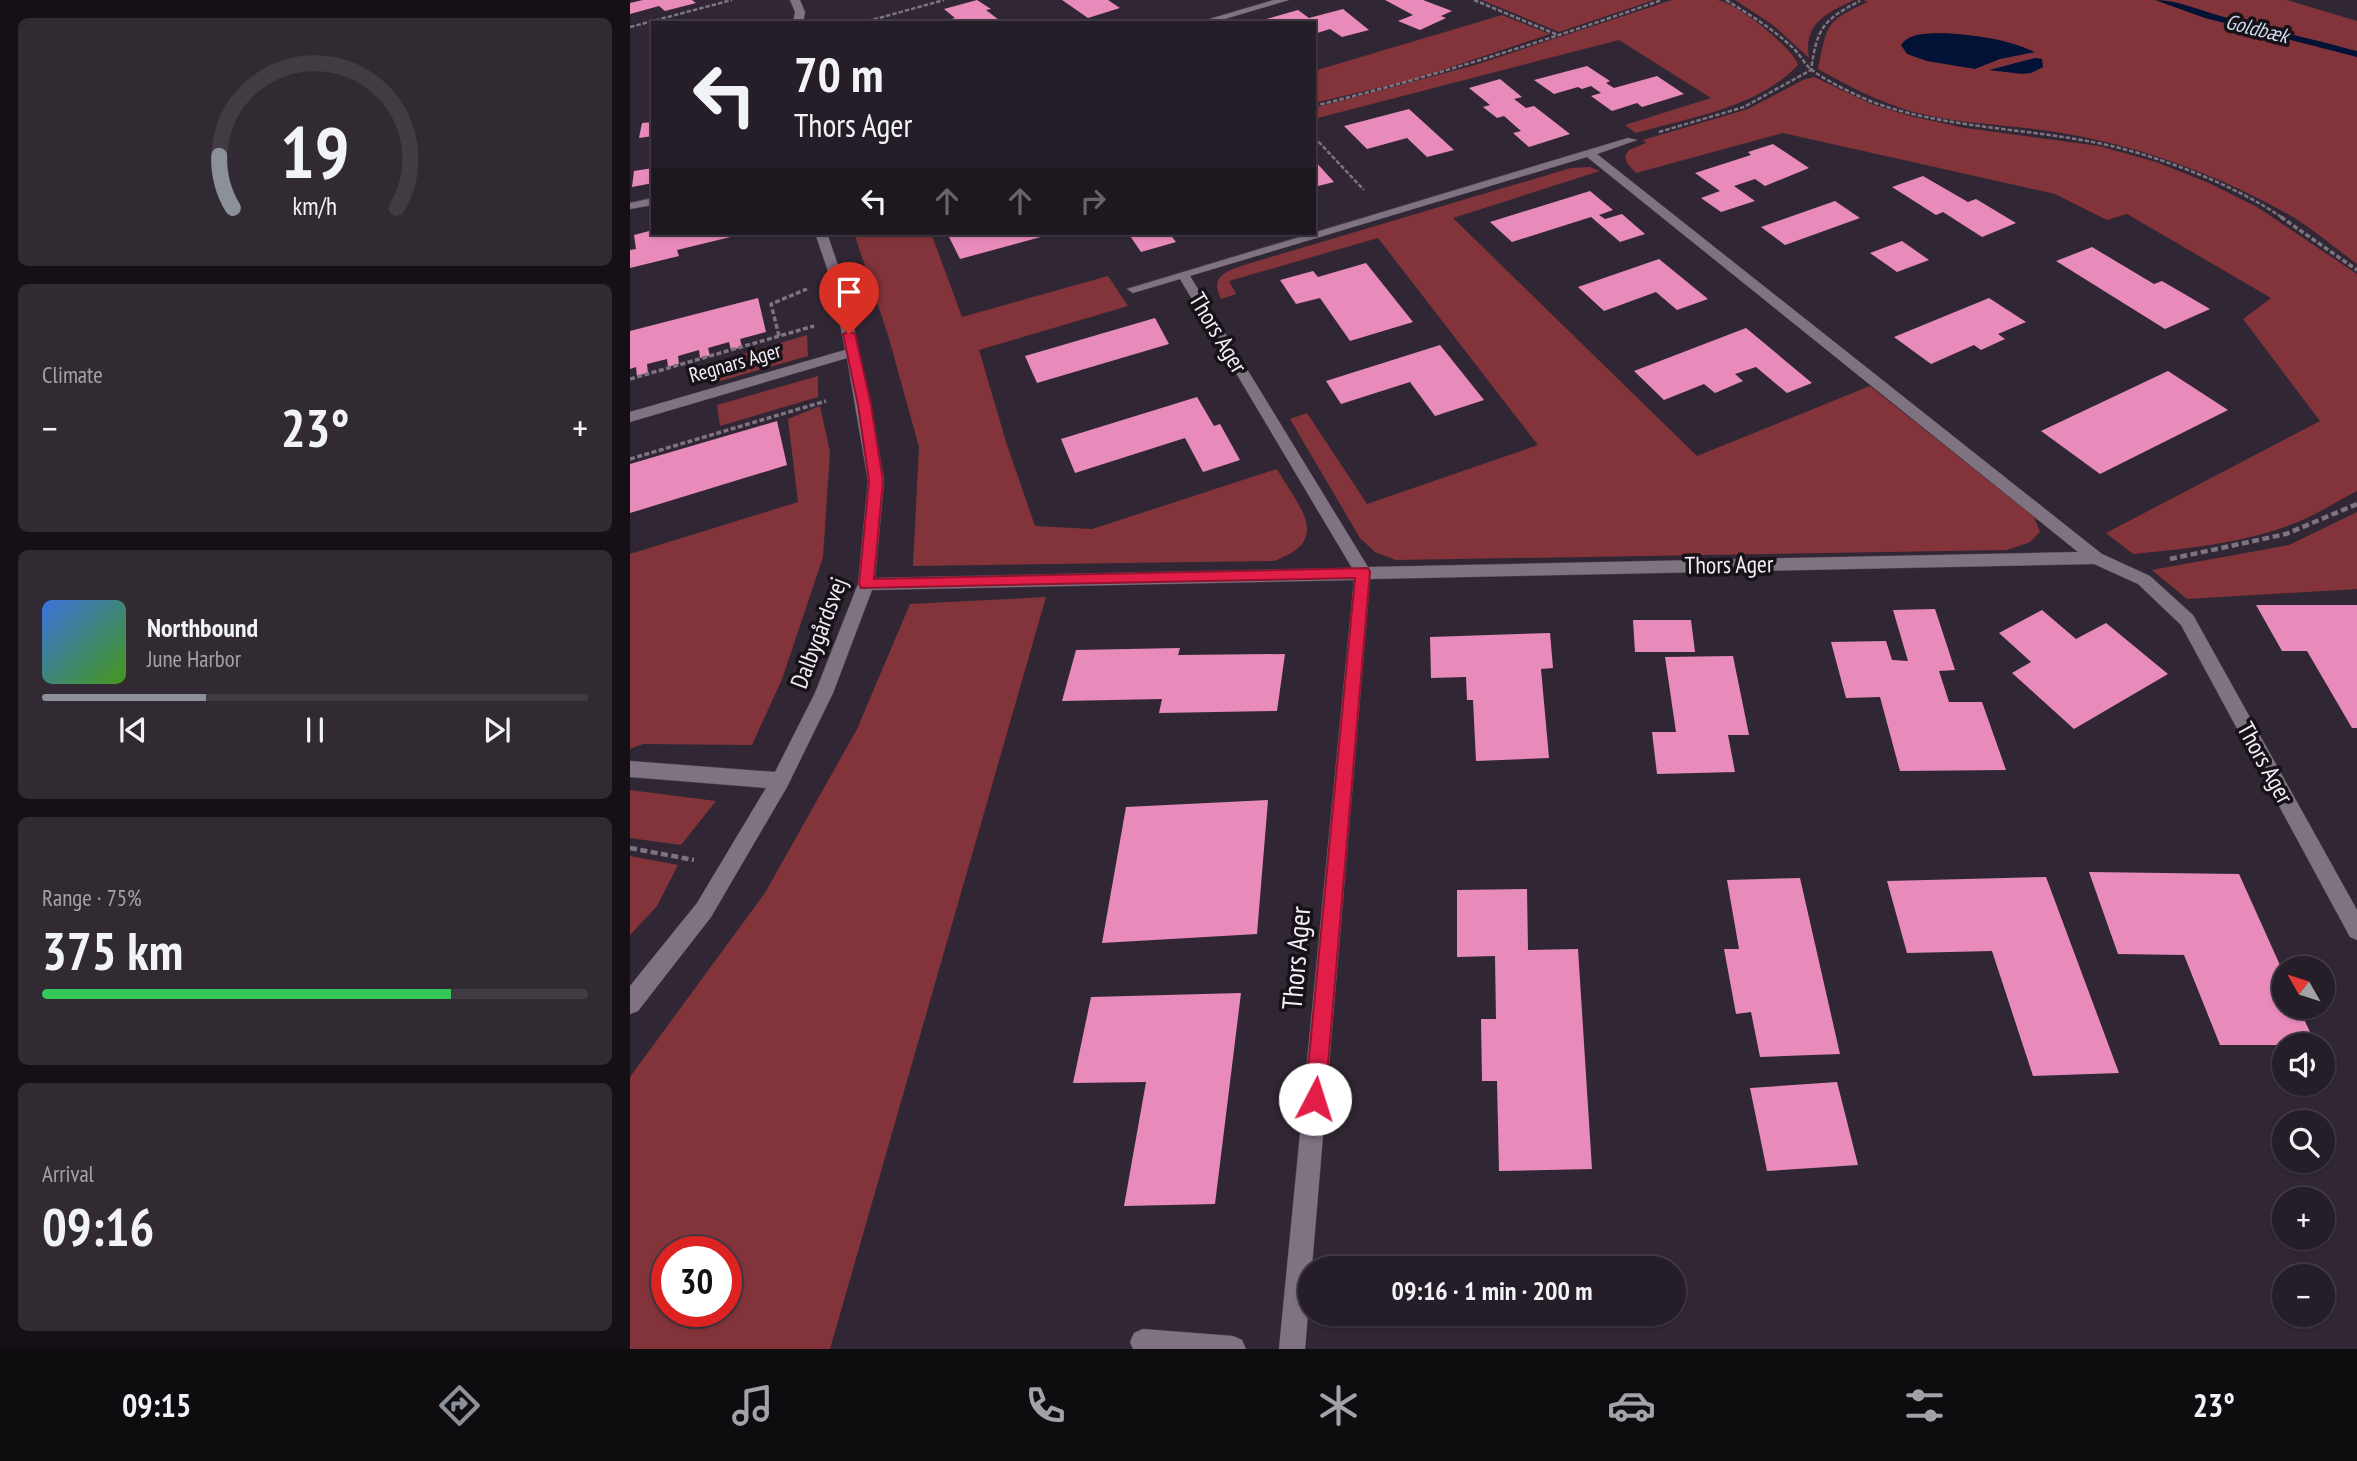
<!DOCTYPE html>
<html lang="en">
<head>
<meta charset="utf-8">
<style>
	:root { --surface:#251d27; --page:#312a33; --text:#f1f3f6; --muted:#a3a2a7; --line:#423b44; --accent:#8c9099 }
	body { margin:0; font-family:"PT Sans Narrow",sans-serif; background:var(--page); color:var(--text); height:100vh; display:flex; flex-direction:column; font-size:26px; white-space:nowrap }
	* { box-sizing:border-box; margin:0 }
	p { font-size:23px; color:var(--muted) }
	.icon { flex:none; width:38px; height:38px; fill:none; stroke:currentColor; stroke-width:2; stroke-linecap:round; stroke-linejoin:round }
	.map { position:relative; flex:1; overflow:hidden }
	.sheet { display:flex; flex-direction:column; gap:18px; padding:18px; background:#141015; width:630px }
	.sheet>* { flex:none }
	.guide { position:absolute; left:21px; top:21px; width:665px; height:214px; border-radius:0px; box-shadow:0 2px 5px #0004,0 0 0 2px var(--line); background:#251d27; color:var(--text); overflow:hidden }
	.needle { width:46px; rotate:309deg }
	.tools { position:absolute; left:1642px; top:956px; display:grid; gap:14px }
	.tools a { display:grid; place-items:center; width:63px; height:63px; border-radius:50%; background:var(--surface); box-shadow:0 2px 5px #0004,0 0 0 2px var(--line); font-size:35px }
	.speed { position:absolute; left:21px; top:1236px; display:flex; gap:14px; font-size:35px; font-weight:700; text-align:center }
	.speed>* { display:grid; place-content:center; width:91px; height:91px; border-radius:50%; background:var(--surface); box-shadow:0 2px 5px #0004,0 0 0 2px var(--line); line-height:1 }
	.speed .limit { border:10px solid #d22; background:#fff; color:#111 }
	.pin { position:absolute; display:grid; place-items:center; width:60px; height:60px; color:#fff; margin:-72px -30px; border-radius:50% 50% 50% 0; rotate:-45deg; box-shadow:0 0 7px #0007 }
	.pin .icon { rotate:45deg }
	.me { position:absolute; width:77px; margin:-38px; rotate:5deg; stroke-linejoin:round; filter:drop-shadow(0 0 5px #0008) }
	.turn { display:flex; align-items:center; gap:24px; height:147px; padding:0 28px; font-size:32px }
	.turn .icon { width:91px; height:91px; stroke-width:2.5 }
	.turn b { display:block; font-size:49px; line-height:60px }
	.lanes { display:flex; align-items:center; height:66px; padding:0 28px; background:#0003; justify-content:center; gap:35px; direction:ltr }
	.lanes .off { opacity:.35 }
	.big { font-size:52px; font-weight:700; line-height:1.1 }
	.sheet .card { flex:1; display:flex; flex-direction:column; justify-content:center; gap:10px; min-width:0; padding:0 24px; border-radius:10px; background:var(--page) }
	.sheet .dial { align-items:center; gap:0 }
	.dial svg { height:182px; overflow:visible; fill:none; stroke:var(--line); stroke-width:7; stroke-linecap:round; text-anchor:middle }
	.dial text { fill:var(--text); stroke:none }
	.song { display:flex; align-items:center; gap:21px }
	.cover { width:84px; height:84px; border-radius:10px; background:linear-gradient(135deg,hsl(220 70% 55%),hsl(100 70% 35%)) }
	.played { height:7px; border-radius:4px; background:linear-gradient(90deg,var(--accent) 30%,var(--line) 30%) }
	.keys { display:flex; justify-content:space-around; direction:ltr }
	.heat { display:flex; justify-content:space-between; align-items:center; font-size:38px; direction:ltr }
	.charge { height:10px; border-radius:5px; background:linear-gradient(90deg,#34c759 75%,var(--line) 0) }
	.trip { position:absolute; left:668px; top:1256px; width:388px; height:70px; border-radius:35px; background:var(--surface); box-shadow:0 2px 5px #0004,0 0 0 2px var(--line); font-weight:700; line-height:70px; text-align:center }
	.tabs { display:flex; height:112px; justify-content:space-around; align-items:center; background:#0f0c10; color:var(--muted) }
	.tabs .icon { width:49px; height:49px }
	.tabs .selected { color:var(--accent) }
	.tabs b { font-size:32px; color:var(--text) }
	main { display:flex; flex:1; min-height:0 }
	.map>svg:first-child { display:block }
</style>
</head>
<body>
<main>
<section class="sheet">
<div class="card dial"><svg viewBox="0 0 100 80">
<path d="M14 69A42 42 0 1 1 86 69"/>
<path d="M14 69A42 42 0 0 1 8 46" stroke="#8c9099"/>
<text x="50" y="56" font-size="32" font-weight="700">19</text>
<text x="50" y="72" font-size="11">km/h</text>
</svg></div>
<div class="card"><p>Climate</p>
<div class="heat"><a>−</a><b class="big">23°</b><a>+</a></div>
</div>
<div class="card">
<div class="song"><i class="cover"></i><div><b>Northbound</b><p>June Harbor</p></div></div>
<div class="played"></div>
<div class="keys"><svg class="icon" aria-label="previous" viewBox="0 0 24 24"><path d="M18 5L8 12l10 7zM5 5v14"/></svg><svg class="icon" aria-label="pause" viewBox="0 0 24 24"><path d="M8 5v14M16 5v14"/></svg><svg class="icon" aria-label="next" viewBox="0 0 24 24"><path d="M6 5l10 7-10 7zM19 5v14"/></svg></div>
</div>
<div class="card"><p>Range · 75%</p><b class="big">375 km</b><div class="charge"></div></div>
<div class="card"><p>Arrival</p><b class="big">09:16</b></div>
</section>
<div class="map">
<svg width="1727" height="1349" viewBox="0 0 1727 1349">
	<rect width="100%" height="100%" fill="#312734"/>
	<g fill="#83343a" fill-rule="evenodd">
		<polygon points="852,0 1024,0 929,32"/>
		<path d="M 1042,0 C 1057,0 1073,0 1087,0 C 1105,2 1164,48 1168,65 C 1127,108 1061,117 1006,133 L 995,125 L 1081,98 L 989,40 L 684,119 L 684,108 L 845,65 Z"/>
		<path d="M 1105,0 L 1224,0 C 1197,13 1173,23 1179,58 L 1143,25 Z"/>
		<path d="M 1233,0 L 1657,0 L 1727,21 L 1727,264 C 1704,247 1682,228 1658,214 C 1591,177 1519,149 1443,135 C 1389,124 1333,126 1280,111 C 1247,101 1218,86 1188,69 C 1198,24 1194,22 1238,2 Z"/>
		<polygon points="872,15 920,34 782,80 684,103 684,71"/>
		<path d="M 1184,77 L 1241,104 L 1280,116 L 1335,128 L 1469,146 L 1526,162 L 1579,183 L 1627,207 L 1727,274 L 1727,491 C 1711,499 1695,509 1679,517 C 1625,542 1562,548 1503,554 L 1476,533 L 1690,421 L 1613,319 L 1641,298 L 1497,214 L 1477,220 L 1425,194 L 1153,133 L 1006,173 L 997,163 L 995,156 L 999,150 L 1016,143 L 1013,140 L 1118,109 L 1173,80 Z"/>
		<path d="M 960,167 L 970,171 L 823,218 L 1067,456 L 1240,386 L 1404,517 L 1410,532 L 1400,542 L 1377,550 L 766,560 L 745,552 L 730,538 L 660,419 L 677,413 L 737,504 L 908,445 L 748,238 L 599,281 L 606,294 L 591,299 C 580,276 595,272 614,265 L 941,168 Z"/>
		<path d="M 224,233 L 301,233 L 332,317 L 478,276 L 498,306 L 349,350 L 377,445 L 405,526 L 462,529 L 647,469 C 668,506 704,540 644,561 L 283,566 L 289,447 L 258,335 Z"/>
		<polygon points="177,335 178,356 83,383 81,363"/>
		<polygon points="188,376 188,397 90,426 87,405"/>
		<polygon points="190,406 200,452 193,557 152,679 122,745 13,744 0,749 0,554 168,502 158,419"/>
		<polygon points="1727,512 1727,589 1557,599 1522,570 1659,545"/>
		<path d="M 416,597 L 200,1349 L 0,1349 L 0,1077 L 135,893 L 227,729 L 280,604 ZM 37,1251 L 96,1251 L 96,1311 L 37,1311 Z"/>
		<polygon points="0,790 86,801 51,845 0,838"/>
		<polygon points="0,856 48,865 27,906 0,935"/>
	</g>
	<g fill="#001236">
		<path d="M 1312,33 C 1344,35 1375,38 1405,52 L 1370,59 L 1345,69 L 1297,61 L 1277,54 L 1271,45 C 1280,32 1298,34 1312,33 Z"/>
		<polygon points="1405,58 1412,59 1413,67 1401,73 1392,74 1359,70"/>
	</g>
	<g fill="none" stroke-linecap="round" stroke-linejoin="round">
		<path fill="#001236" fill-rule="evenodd" d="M 1525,0 C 1548,0 1571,11 1594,17 C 1638,29 1683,39 1727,51 L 1727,57 L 1575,18 Z"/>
	</g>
	<g fill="#e88bbb">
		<polygon points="13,0 62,0 66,3 35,11 29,6 0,14 0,3"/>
		<polygon points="347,0 361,9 356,10 373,23 319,23 316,20 325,18 314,9"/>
		<polygon points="432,0 478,0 490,8 458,18"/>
		<polygon points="755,0 793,0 822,11 811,16 816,18 790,30 768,21 783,15"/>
		<polygon points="713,9 739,30 712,37 700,29 684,34 684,23 637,23 633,20 668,10 679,18"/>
		<polygon points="957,66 980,81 976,83 984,88 1027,76 1054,94 1012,107 1007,103 982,111 961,96 971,93 961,86 952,89 948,87 924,94 904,80"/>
		<polygon points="870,79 892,97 884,99 896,108 904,106 940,134 899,147 883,133 891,131 874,116 867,118 853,107 860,105 839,88"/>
		<polygon points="779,109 824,150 797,157 777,138 737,149 714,126"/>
		<polygon points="23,122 23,136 9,138 12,123"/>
		<polygon points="1143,144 1179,168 1135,186 1125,179 1104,186 1125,201 1091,212 1071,198 1090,191 1065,173 1121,155 1118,152"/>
		<polygon points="684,160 704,182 684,187"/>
		<polygon points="23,168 23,183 2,187 4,171"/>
		<polygon points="1293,176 1338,202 1346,199 1386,223 1352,237 1313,212 1306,215 1262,187"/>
		<polygon points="960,191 983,210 969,215 975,219 992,214 1015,234 990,242 961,217 882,242 860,222"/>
		<polygon points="1205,201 1230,218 1155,245 1131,227"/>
		<polygon points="23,230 23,233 45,234 113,234 47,250 49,256 0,268 0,250 6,249 4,235"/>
		<polygon points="324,233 422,233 422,234 330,259 318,235"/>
		<polygon points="498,233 539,233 546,242 511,252"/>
		<polygon points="1272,241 1299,260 1267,272 1240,253"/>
		<polygon points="1462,247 1524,284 1532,281 1580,309 1535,329 1426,261"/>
		<polygon points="1029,259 1078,299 1047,310 1026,292 974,311 948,287"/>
		<polygon points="736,263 783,322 720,341 690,298 666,304 650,280 683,271 688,277"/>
		<polygon points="128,298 136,332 110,339 112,347 101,350 99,342 78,348 80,356 70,358 69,350 48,356 49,364 38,367 37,359 17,364 18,373 7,376 6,367 0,369 0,331"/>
		<polygon points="1359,298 1396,322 1368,334 1375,339 1351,350 1344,345 1301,364 1264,337"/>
		<polygon points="525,318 539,344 407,383 395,356"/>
		<polygon points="1116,328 1182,383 1157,393 1126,367 1105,374 1113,381 1085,393 1074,384 1034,400 1004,371"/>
		<polygon points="810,345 854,400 805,416 780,382 711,404 696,381"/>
		<polygon points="1538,371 1598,410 1470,474 1411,431"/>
		<polygon points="567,397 584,426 590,424 610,460 573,472 555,438 445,473 431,439"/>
		<polygon points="147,421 157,465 0,513 0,464"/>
		<polygon points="1626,605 1727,605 1727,728 1722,728 1677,651 1652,651"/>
		<polygon points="1305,609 1325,670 1309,671 1319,702 1352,702 1376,770 1270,771 1250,697 1216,698 1201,642 1256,641 1262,660 1278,661 1263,610"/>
		<polygon points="1412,610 1446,639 1476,623 1538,674 1444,729 1382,673 1401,662 1369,633"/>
		<polygon points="1003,620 1061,620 1065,652 1005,652"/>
		<polygon points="920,633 923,668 911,669 919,758 846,761 843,700 837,700 836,677 801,678 800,637"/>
		<polygon points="550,648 548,655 655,654 647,711 529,713 532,699 432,701 446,650"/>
		<polygon points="1103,656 1119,735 1098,735 1105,772 1027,774 1022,732 1046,732 1035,657"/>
		<polygon points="638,800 627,934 472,943 496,807"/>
		<polygon points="1459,872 1609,874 1654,974 1654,1006 1668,1006 1686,1045 1590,1045 1554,955 1488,954"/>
		<polygon points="1416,877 1489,1073 1403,1076 1362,951 1277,953 1257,881"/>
		<polygon points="1170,878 1210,1054 1130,1057 1121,1012 1106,1014 1094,949 1109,949 1097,880"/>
		<polygon points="897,889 898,950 948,949 962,1169 869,1171 867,1081 852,1081 851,1019 866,1019 865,956 827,957 827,890"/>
		<polygon points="611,993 585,1204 494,1206 516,1082 443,1083 461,997"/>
		<polygon points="1207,1082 1228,1165 1137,1171 1120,1088"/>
	</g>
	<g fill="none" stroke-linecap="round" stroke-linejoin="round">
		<g stroke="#4e4550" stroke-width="1">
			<g id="minor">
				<polygon points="160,0 170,0 175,12 173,23 163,23 165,12"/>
				<polygon points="644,0 659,0 581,23 566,23"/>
				<path d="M 998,138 L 1007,140 L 967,154 L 1472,554 L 1520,576 L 1563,615 L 1727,910 L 1727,940 L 1720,937 L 1551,625 L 1508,584 L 1464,564 L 740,579 L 675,1349 L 649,1349 L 724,580 L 242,590 L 203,693 L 157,787 L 81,917 L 8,1011 L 0,1014 L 0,986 L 67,903 L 136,788 L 0,777 L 0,761 L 145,772 L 185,693 L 228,584 L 238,481 L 217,358 L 0,422 L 0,412 L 215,350 L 202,283 L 185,233 L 197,233 L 214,283 L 241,405 L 254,481 L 245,578 L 722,568 L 550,279 L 503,293 L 497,289 ZM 957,157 L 1448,552 L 738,567 L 560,276 Z"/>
				<polygon points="23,198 23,205 0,209 0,203"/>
				<polygon points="513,1329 603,1336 612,1340 616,1349 503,1349 500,1342 504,1333"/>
			</g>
		</g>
		<g stroke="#7d7480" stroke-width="2.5" stroke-dasharray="4.5 2" stroke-linecap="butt">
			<polyline points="844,0 928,35"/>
			<path d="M 1096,0 C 1120,15 1145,30 1165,50 C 1171,56 1175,65 1182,70 C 1194,80 1233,99 1248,104 C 1315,127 1387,128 1457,141 C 1517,151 1605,184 1654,219"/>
			<polyline points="231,23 314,0"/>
			<polyline points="0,27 102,0"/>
			<path d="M 684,106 C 803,77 917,40 1032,0"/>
			<path d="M 1029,132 L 1114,107 L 1181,70 C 1187,29 1192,20 1230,1"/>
			<polyline points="684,137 734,190"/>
		</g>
		<g stroke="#7d7480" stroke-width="3.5" stroke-dasharray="5 2.5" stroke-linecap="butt">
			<polyline points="1651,217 1727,270"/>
			<polyline points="149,336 141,304 177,289"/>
			<polyline points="0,379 184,326"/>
			<polyline points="0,459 196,401"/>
		</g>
		<g stroke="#7d7480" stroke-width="4.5" stroke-dasharray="7 3.5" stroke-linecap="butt">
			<polyline points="1540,559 1656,534 1727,504"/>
			<polyline points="0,848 64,860"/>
		</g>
		<use href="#minor" fill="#7f7382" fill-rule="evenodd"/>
	</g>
	<polygon fill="#e11d48" stroke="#92132f" stroke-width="2" points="219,331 225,334 241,405 253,481 244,579 738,568 740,572 695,1099 692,1107 685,1110 678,1107 675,1099 725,578 231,588 229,584 239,481 228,405 213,334"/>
	<g text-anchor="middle" stroke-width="7" stroke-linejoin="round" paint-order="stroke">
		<g font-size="21" font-style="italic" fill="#cbd8ed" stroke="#161218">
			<text transform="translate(1627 29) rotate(14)" y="7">Goldbæk</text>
		</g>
		<g font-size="21" fill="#f4edf6" stroke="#161218">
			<text transform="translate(105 363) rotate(-16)" y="7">Regnars Ager</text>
		</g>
		<g font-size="24" fill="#f4edf6" stroke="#161218">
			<text transform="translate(588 333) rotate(59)" y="8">Thors Ager</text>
			<text transform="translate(1099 565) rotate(-1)" y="8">Thors Ager</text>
			<text transform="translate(189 633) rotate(-69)" y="8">Dalbygårdsvej</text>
			<text transform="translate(1635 763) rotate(61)" y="8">Thors Ager</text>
		</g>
		<g font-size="28" fill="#f4edf6" stroke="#161218">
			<text transform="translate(666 958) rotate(-85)" y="10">Thors Ager</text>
		</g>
	</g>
</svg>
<div class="tools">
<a><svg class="needle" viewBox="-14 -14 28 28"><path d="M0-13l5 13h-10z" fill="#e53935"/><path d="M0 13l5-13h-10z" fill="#a3a2a7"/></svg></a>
<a><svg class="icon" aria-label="sound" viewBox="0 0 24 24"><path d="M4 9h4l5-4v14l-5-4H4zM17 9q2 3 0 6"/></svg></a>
<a><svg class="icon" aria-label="search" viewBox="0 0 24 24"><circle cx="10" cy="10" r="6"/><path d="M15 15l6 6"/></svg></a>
<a>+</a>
<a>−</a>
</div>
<div class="speed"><div class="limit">30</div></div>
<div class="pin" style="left:219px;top:334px;background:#d93025"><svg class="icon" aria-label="arrive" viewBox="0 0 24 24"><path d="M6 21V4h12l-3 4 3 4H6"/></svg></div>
<svg class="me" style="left:685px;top:1099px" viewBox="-20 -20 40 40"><circle r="19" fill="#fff"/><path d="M0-13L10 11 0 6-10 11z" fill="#e11d48"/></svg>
<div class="trip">09:16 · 1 min · 200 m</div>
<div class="guide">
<div class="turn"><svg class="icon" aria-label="left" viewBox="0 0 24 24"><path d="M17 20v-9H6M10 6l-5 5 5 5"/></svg><div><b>70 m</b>Thors Ager</div></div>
<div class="lanes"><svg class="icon" aria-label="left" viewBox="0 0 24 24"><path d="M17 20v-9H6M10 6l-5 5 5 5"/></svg><svg class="icon off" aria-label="ahead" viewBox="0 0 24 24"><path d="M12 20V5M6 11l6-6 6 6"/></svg><svg class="icon off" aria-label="ahead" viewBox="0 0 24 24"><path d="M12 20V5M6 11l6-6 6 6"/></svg><svg class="icon off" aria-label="right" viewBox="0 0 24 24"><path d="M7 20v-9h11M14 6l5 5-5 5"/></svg></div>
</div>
</div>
</main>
<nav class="tabs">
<b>09:15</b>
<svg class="icon selected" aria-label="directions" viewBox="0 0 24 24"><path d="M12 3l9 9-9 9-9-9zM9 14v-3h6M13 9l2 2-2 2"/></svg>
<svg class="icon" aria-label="music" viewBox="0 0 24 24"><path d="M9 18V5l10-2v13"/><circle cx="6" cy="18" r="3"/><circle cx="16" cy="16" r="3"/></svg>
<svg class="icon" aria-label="phone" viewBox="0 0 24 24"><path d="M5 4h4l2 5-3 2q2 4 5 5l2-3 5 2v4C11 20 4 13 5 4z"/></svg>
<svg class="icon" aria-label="climate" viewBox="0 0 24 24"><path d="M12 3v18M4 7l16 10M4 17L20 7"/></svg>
<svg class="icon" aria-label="car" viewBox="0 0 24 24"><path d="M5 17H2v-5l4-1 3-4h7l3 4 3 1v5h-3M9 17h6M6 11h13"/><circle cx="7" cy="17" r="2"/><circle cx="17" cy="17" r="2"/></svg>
<svg class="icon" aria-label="filters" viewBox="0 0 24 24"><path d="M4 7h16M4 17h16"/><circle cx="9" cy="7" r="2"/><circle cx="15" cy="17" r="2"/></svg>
<b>23°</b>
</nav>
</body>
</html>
